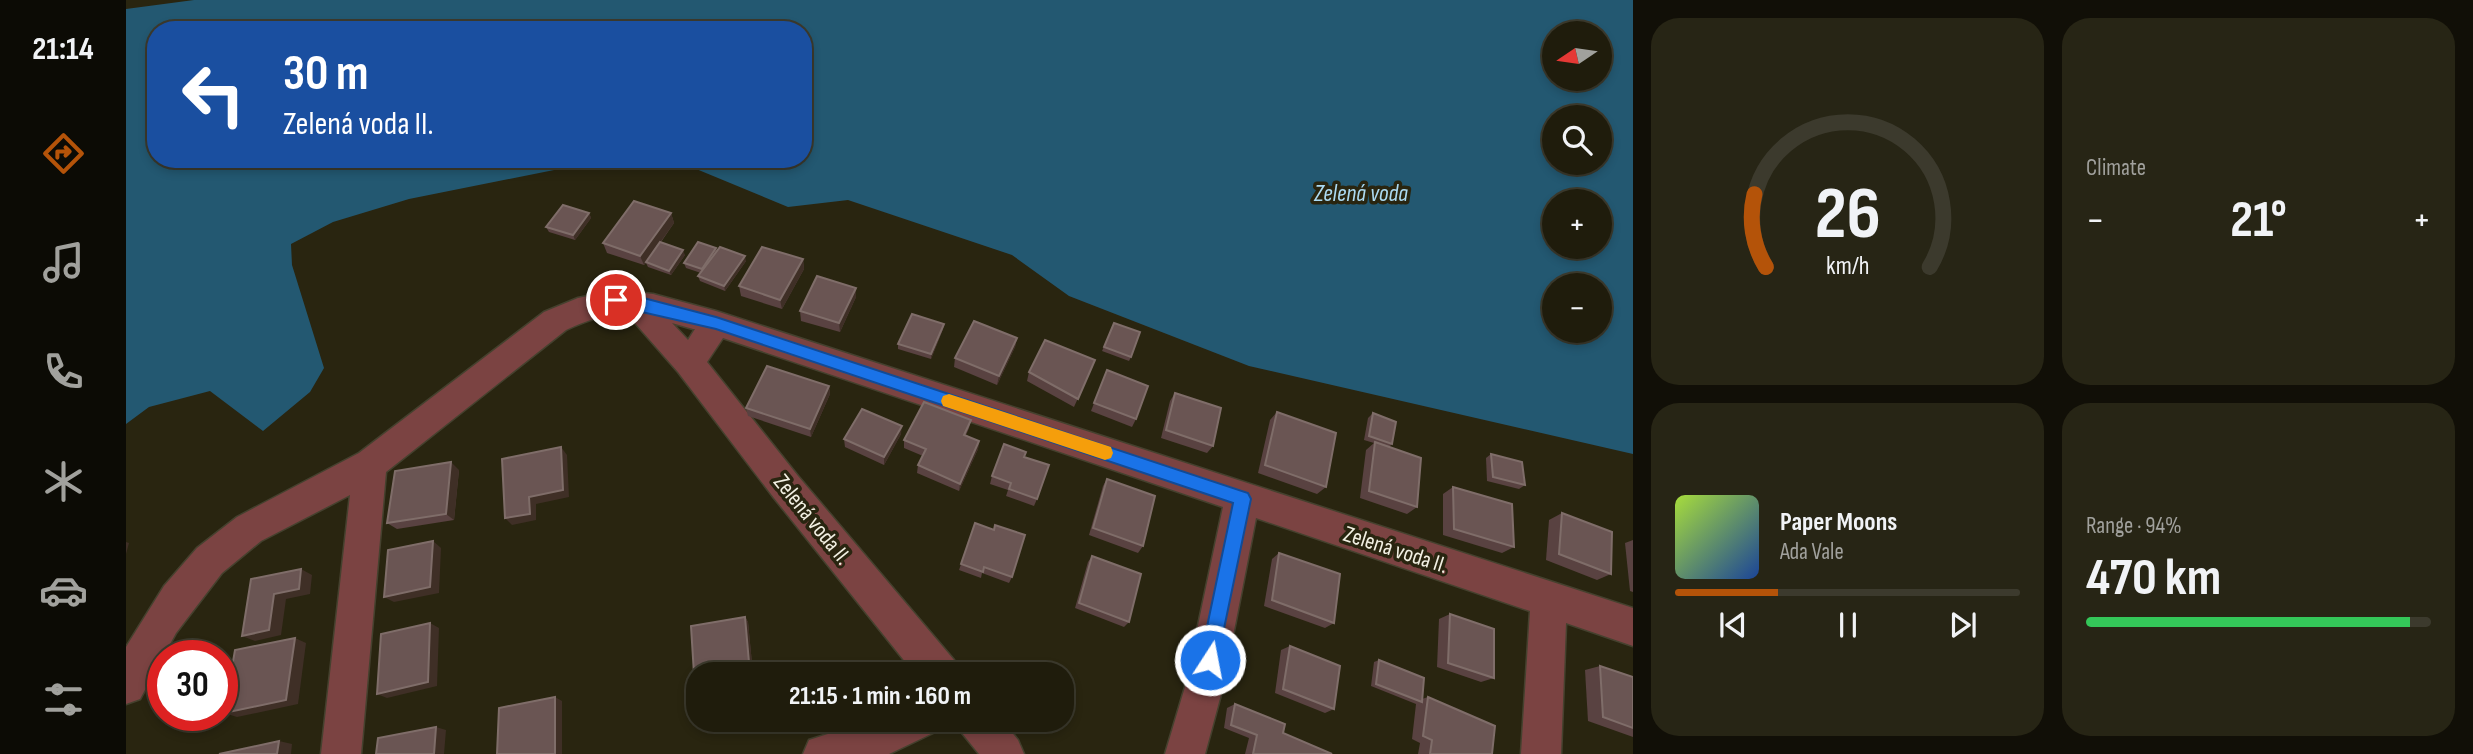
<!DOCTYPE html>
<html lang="en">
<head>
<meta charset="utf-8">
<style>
	:root { --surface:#1f1c0c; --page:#272515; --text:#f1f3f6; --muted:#a1a19d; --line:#3c3a2d; --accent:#b45309 }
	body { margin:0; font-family:"Sofia Sans Condensed",sans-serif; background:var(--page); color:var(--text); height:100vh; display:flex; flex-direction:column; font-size:26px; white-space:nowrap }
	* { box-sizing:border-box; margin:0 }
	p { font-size:23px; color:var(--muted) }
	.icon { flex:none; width:38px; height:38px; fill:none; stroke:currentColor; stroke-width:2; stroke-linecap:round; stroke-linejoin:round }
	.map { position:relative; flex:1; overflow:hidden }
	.details { display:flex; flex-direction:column; gap:18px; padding:18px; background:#110f07; width:840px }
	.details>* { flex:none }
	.top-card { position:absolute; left:21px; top:21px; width:665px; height:147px; border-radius:28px; box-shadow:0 4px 10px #0003,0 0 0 2px var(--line); background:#1a4fa0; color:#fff; overflow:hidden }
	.needle { width:46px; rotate:257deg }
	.controls { position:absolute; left:1416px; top:21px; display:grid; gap:14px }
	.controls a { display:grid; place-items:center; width:70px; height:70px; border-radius:50%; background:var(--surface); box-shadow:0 4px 10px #0003,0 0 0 2px var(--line); font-size:35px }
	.speed { position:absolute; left:21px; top:640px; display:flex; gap:14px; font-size:35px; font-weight:700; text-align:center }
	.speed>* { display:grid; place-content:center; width:91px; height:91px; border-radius:50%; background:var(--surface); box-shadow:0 4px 10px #0003,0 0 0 2px var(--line); line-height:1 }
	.speed .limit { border:10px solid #d22; background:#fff; color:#111 }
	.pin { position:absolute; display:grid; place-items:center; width:60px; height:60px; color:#fff; margin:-30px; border:4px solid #fff; border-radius:50%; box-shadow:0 2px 7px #0007 }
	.me { position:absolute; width:77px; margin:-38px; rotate:11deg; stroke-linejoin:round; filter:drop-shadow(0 0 5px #0008) }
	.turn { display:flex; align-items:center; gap:24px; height:147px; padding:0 21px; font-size:32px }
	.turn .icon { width:91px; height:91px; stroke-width:2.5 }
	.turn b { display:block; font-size:49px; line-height:60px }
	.big { font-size:52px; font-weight:700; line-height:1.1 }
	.details .widget { flex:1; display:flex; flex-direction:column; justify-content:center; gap:10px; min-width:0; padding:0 24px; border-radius:28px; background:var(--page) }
	.details .dial { align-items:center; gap:0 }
	.dial svg { height:182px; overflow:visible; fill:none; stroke:var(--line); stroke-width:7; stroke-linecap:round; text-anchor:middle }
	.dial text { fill:var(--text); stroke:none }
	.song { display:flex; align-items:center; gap:21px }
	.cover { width:84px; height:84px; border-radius:10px; background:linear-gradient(135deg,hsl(80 70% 55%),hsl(220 70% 35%)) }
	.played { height:7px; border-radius:4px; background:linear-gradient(90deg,var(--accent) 30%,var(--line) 30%) }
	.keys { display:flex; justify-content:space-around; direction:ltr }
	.heat { display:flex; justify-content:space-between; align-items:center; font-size:38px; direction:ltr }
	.charge { height:10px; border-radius:5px; background:linear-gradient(90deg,#34c759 94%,var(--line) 0) }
	.details .tiles { flex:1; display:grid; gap:18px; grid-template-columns:repeat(2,1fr) }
	.trip { position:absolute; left:560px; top:662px; width:388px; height:70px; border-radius:28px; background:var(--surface); box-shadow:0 4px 10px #0003,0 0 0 2px var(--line); font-weight:700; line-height:70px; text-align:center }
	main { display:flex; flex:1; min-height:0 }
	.dock { display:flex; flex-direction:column; width:126px; justify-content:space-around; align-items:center; background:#0c0b05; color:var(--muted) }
	.dock .icon { width:49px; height:49px }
	.dock .current { color:var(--accent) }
	.dock b { font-size:32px; color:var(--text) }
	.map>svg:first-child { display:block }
</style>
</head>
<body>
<main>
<nav class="dock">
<b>21:14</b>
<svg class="icon current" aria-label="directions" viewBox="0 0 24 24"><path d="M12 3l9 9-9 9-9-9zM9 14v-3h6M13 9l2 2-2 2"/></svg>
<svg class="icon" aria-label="music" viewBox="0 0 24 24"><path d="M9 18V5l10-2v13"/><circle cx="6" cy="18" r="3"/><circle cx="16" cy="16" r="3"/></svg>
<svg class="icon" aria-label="phone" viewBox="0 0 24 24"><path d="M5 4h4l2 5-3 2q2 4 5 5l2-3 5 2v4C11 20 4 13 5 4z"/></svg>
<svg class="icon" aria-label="climate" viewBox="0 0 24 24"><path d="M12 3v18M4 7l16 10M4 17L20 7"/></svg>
<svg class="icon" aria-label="car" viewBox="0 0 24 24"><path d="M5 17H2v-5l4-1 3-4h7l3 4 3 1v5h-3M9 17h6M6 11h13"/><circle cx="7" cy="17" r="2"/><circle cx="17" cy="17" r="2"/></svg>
<svg class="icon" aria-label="filters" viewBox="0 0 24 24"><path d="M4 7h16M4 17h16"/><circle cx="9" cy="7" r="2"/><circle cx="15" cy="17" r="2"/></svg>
</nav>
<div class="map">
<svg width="1507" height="754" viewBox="0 0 1507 754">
	<rect width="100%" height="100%" fill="#292510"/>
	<path fill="#235871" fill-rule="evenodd" d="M 68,0 L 1507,0 L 1507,454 L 1123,366 L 943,296 L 886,255 L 722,200 L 662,207 L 546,159 L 677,159 L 677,30 L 30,30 L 30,159 L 483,159 L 283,199 L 207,222 L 165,244 L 166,265 L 198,368 L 184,392 L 137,431 L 84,391 L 23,407 L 0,424 L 0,9 ZM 1428,33 L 1474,33 L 1474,79 L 1428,79 ZM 1428,117 L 1474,117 L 1474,163 L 1428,163 ZM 1428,201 L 1474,201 L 1474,247 L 1428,247 ZM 1428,285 L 1474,285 L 1474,331 L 1428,331 Z"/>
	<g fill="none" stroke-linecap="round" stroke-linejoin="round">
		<g stroke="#45412e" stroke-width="3">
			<g id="street">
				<path d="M 491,290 L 527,294 L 590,311 L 1507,608 L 1507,646 L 1440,623 L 1435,754 L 1395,754 L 1404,611 L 1130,518 L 1097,687 L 1079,754 L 1039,754 L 1059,687 L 1097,507 L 597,338 L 581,362 L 672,476 L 828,660 L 833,674 L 789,674 L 648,498 L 552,372 L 502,315 C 479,314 461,320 440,330 L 260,472 L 235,754 L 195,754 L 224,495 L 135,541 L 96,573 L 50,633 L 14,699 L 0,704 L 0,647 L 38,586 L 71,548 L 111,517 L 233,453 L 418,312 L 452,298 ZM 546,323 L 567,329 L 569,329 L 562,340 Z"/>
				<polygon points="749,719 813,719 807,733 763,754 677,754 683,740"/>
				<polygon points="830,719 875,719 892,740 898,754 853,754 836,733"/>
			</g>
		</g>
		<use href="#street" fill="#7b4342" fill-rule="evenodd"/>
	</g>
	<g fill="#594241">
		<polygon points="463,213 465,218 449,240 423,232 420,227"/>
		<polygon points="545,213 548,223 533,245 559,255 545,275 522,267 520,263 518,265 481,253 477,243"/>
		<polygon points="590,248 591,251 620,261 599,291 574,281 572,276 575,273 560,268 558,263"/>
		<polygon points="677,259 678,269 656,309 615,296 613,286"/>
		<polygon points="730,297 714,332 675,321 674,311"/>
		<polygon points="988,323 1005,357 1003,361 976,351"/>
		<polygon points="818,324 817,329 805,359 772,349 772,344"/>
		<polygon points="891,338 889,347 871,385 828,367 829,358"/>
		<polygon points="969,360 948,407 901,381 903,372"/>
		<polygon points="981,370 1010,419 1006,427 965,411"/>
		<polygon points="703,386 704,394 685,437 622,416 620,408"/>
		<polygon points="1049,393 1087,446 1081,453 1035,438 1044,401"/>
		<polygon points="1151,412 1200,487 1191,494 1132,473 1144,420"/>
		<polygon points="1247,413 1266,444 1263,447 1291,507 1281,514 1234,498 1240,450 1248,443 1238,440 1242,418"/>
		<polygon points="845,420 843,428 840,435 853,441 852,449 833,491 791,473 792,465 797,456 778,448 778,440"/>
		<polygon points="775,434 758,465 719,447 718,439"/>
		<polygon points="1365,454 1399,485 1393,489 1361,481 1360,458"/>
		<polygon points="899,457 911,499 908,506 880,496 882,490 864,484 866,476"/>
		<polygon points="333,470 328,520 271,529 261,523"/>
		<polygon points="981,479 1017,546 1012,553 963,535 977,486"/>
		<polygon points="1327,487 1388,547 1376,553 1317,535 1317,494"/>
		<polygon points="1436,513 1485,574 1471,580 1420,560 1423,520"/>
		<polygon points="849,523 886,577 883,583 856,573 855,578 833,570"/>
		<polygon points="1507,540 1507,592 1504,591 1499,543"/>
		<polygon points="1153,553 1208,623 1199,628 1138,606 1146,559"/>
		<polygon points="966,556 1003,622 998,627 949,608 962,562"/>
		<polygon points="1324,614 1368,678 1355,682 1311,667 1313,619"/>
		<polygon points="619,617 622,622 627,674 572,674 572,719 609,719 575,726 571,722 565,626"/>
		<polygon points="1164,646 1208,709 1199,713 1149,693 1155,650"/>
		<polygon points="1253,660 1296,699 1302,697 1366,754 1292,754 1294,743 1286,739 1290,704 1245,686 1248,662"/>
		<polygon points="1474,666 1507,677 1507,737 1462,721 1459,670"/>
		<polygon points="1109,704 1157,733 1206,754 1119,754 1123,738 1098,728 1101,708"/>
	</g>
	<g fill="#3f2f26">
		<polygon points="463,213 465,218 449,240 447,235"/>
		<polygon points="545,213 548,223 518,265 514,256"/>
		<polygon points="557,250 559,255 545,275 543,271"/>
		<polygon points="619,256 620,261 599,291 598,286"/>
		<polygon points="677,259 678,269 656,309 654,300"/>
		<polygon points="730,288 730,297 714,332 713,323"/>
		<polygon points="818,324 817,329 805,359 805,354"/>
		<polygon points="891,338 889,347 871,385 873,376"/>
		<polygon points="703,386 704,394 685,437 684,429"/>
		<polygon points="776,426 775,434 758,465 758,457"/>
		<polygon points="853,441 852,449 833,491 834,484"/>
		<polygon points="435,447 441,455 443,497 410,504 410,520 386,525 379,518 403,497"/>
		<polygon points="325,462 333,470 328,520 320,514"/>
		<polygon points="307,541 315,548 313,593 268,602 258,597"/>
		<polygon points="0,542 3,543 0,554"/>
		<polygon points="175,569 186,575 184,594 160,599 155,635 129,641 116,636 148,594"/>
		<polygon points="619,617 622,622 627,674 624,674"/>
		<polygon points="304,623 313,628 311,686 261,698 251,694"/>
		<polygon points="169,638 180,643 172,704 111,717 98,713"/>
		<polygon points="429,697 436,701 436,754 429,754"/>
		<polygon points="310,727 320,730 318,754 308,754"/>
		<polygon points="153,741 166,744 165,754 151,754"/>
	</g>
	<g fill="#6a5553" stroke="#7f6d69" stroke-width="2">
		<polygon points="508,201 545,213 514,256 477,243"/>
		<polygon points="437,205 463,213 447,235 420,227"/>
		<polygon points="534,242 557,250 543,271 520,262"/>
		<polygon points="572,242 590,248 576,269 558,263"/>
		<polygon points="594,247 619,256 598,286 572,276"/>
		<polygon points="636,247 677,259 654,300 613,286"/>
		<polygon points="691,276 730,288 713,323 674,311"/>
		<polygon points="786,314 818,324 805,354 772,344"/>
		<polygon points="848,321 891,338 873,376 829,358"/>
		<polygon points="988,323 1014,332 1005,357 978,347"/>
		<polygon points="919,340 969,360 952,399 903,372"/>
		<polygon points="641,366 703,386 684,429 620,408"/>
		<polygon points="981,370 1022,386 1010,419 968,403"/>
		<polygon points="1049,393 1095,408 1087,446 1040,430"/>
		<polygon points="798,402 845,420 838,435 853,441 834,484 792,465 800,449 778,440"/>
		<polygon points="736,409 776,426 758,457 718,439"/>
		<polygon points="1151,412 1210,433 1200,487 1139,465"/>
		<polygon points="1247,413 1270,422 1266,444 1243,436"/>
		<polygon points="1249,442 1295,458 1291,507 1243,491"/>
		<polygon points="878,444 900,452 898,457 923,465 911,499 883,489 885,483 866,476"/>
		<polygon points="435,447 437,490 403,497 404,514 379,518 376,459"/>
		<polygon points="1365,454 1396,462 1399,485 1367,477"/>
		<polygon points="325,462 320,514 261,523 269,471"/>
		<polygon points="981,479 1029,496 1017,546 967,528"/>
		<polygon points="1327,487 1386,504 1388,547 1328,529"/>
		<polygon points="1436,513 1486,532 1485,574 1433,554"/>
		<polygon points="849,523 868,530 869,525 899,535 886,577 858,567 857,572 835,564"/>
		<polygon points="307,541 304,587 258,597 262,550"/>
		<polygon points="1153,553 1214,574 1208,623 1146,600"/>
		<polygon points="966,556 1015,574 1003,622 953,603"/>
		<polygon points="175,569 173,589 148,594 143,630 116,636 125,579"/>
		<polygon points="1324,614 1368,629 1368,678 1322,663"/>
		<polygon points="619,617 624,674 572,674 572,719 588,719 571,722 565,626"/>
		<polygon points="304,623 302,682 251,694 255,634"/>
		<polygon points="169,638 160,700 98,713 109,650"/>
		<polygon points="1164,646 1214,666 1208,709 1157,689"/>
		<polygon points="1253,660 1298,678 1296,702 1250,684"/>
		<polygon points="1474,666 1507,677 1507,728 1477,717"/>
		<polygon points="429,697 429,754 371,754 373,708"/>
		<polygon points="1302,697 1369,726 1366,754 1304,754 1306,740 1297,736"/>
		<polygon points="1109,704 1159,724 1157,733 1206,754 1127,754 1131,735 1105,725"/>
		<polygon points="310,727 308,754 250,754 252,738"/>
		<polygon points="153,741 151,754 93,754"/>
	</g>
	<polygon fill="#1a73e8" stroke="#114b97" stroke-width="2" points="490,294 510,296 590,317 1122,493 1125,499 1090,667 1084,670 1077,667 1074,660 1107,503 590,329 485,305 483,300 485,296"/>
	<polygon fill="#f59e0b" points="823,394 979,445 985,447 987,453 985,458 979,460 817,406 815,401 817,396"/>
	<g text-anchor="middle" stroke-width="7" stroke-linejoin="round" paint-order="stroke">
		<g font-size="23" fill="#f2f0e3" stroke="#292510">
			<text transform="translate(687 519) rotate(51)" y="8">Zelená voda II.</text>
			<text transform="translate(1270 549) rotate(18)" y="8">Zelená voda II.</text>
		</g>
		<g font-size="24" font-style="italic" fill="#acdaf2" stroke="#292510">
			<text x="1235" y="201">Zelená voda</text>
		</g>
	</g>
</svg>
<div class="controls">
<a><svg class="needle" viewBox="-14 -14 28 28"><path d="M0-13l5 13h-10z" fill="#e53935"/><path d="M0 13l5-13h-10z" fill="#a1a19d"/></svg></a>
<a><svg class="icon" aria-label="search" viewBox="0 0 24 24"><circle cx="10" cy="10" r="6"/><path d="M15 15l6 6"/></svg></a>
<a>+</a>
<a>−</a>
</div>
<div class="speed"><div class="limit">30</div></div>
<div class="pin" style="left:490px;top:300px;background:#d93025"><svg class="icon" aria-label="arrive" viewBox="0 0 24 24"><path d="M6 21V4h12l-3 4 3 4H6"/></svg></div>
<svg class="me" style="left:1084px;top:660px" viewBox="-20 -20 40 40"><circle r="17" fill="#1a73e8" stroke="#fff" stroke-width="3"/><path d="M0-11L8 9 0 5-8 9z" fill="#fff"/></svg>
<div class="trip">21:15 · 1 min · 160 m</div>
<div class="top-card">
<div class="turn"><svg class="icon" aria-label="left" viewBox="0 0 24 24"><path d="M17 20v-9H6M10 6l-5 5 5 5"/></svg><div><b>30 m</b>Zelená voda II.</div></div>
</div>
</div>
<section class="details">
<div class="tiles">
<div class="widget dial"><svg viewBox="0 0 100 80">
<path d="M14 69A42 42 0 1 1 86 69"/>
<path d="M14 69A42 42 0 0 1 9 37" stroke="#b45309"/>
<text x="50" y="56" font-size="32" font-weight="700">26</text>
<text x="50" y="72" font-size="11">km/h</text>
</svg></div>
<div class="widget"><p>Climate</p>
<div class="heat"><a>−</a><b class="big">21°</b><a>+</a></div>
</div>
<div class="widget">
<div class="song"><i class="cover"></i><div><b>Paper Moons</b><p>Ada Vale</p></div></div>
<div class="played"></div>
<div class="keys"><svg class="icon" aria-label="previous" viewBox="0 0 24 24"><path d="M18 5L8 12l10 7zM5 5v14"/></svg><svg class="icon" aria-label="pause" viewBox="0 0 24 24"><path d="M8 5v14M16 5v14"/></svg><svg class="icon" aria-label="next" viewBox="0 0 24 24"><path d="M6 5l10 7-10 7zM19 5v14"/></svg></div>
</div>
<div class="widget"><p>Range · 94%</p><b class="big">470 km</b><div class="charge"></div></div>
</div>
</section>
</main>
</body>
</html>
